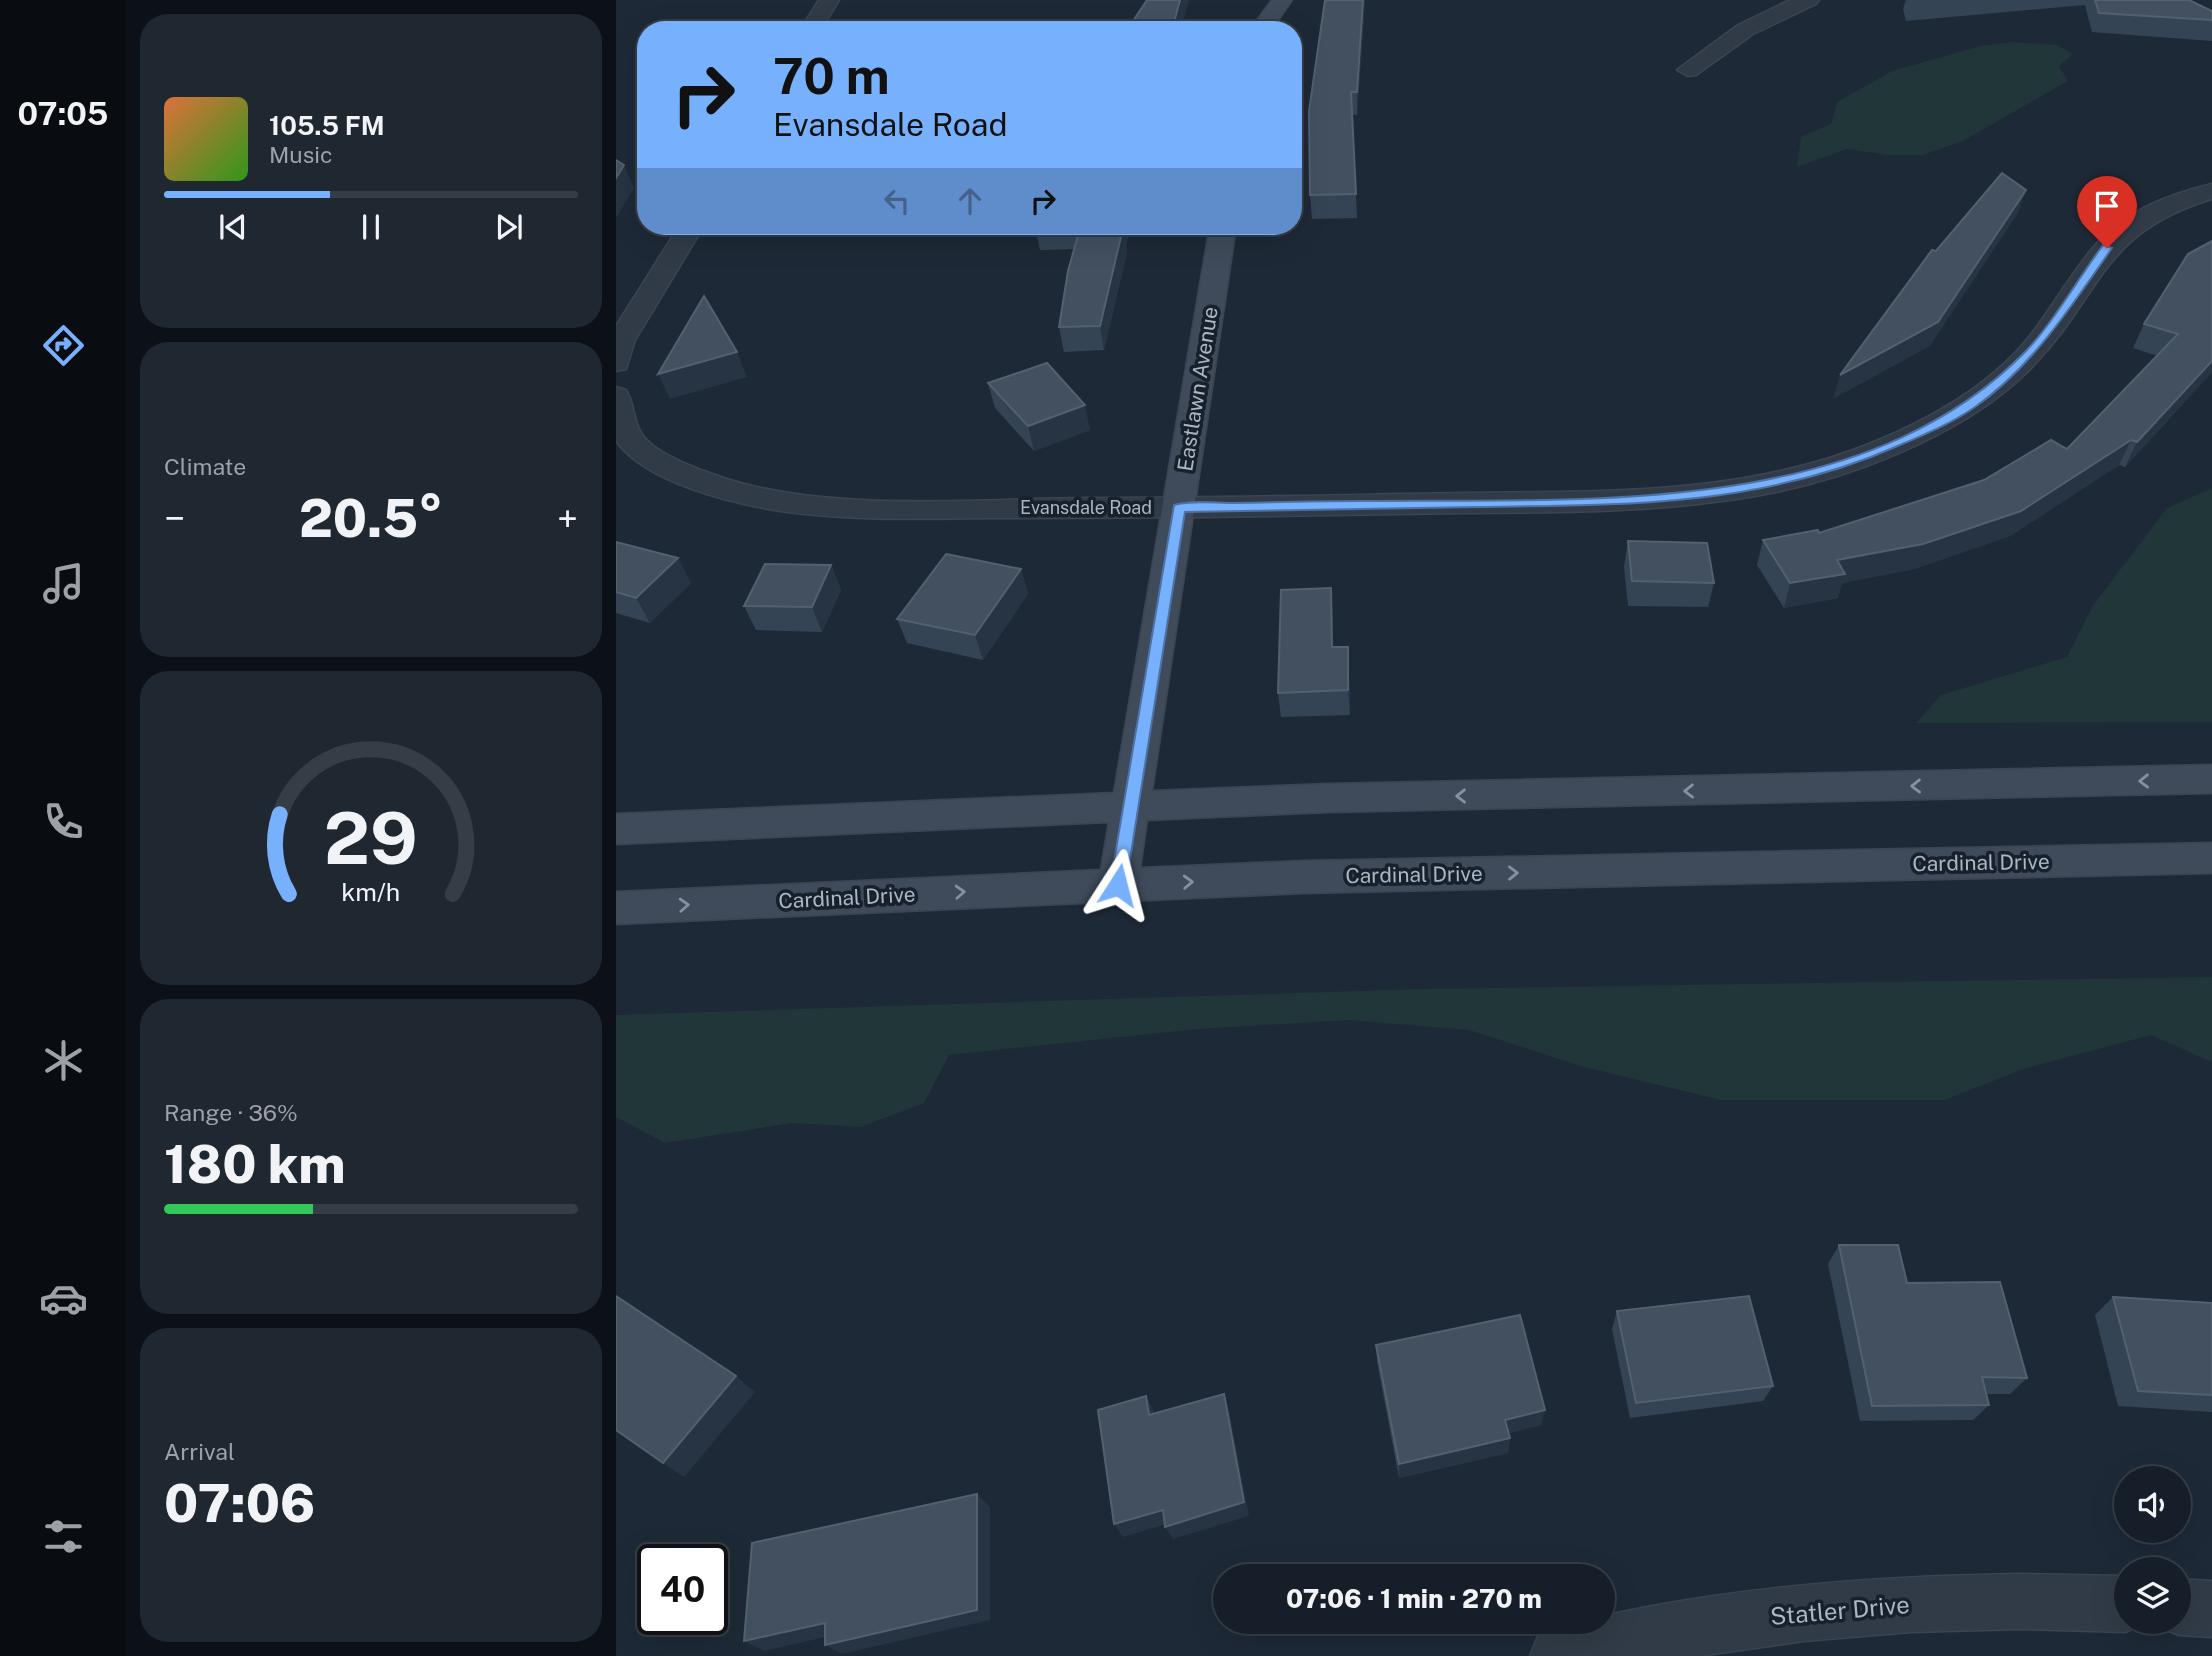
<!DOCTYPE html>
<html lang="en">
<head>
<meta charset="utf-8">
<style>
	:root { --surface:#161f29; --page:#1f2731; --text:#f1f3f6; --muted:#9ea2a8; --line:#353d46; --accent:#77b1fe }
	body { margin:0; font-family:"Public Sans",sans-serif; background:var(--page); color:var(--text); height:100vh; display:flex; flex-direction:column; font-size:26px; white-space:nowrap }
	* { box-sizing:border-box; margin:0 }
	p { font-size:23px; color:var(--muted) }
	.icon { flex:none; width:38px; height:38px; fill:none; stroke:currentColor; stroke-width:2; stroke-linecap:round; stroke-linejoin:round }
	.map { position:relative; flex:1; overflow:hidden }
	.panel { display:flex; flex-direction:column; gap:14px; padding:14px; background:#0c1117; width:490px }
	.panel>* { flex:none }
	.banner { position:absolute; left:21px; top:21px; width:665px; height:214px; border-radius:28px; box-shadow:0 7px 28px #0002,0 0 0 2px var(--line); background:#77b1fe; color:#111; overflow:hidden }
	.fabs { position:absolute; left:1498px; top:1466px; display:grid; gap:14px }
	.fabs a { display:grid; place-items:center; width:77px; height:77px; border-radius:50%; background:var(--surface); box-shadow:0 7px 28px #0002,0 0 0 2px var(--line); font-size:35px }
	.speed { position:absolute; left:21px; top:1544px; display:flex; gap:14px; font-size:35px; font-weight:700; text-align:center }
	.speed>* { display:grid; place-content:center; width:91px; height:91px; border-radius:50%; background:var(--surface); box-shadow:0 7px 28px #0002,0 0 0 2px var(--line); line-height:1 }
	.speed .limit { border:4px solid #111; border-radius:10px; background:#fff; color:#111 }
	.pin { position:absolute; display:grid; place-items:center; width:60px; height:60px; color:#fff; margin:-72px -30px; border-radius:50% 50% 50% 0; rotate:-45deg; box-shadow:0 0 7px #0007 }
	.pin .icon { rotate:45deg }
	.me { position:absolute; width:77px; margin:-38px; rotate:9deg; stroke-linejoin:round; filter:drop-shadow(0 0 5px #0008) }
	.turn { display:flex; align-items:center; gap:24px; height:147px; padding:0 21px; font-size:32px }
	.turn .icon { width:91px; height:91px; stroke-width:2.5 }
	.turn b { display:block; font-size:49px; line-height:60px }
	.lanes { display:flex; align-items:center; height:66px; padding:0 21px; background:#0003; justify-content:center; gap:35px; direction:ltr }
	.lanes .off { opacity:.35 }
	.big { font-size:52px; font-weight:800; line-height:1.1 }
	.panel .tile { flex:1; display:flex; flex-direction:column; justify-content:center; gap:10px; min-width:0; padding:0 24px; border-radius:28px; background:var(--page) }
	.panel .dial { align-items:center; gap:0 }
	.dial svg { height:182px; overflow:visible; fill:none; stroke:var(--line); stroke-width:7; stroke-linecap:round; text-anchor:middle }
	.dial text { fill:var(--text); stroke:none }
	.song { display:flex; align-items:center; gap:21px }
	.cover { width:84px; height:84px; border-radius:10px; background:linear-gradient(135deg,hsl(20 70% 55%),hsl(110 70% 35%)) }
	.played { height:7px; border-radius:4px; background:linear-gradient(90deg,var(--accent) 40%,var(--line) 40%) }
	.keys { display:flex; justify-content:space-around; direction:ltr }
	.heat { display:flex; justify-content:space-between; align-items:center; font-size:38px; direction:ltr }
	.charge { height:10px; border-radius:5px; background:linear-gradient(90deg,#34c759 36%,var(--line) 0) }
	.trip { position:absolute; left:597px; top:1564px; width:402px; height:70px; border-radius:35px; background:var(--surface); box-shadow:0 7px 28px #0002,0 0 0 2px var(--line); font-weight:800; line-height:70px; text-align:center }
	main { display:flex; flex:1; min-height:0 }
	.tabs { display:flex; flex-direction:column; width:126px; justify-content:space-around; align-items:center; background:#090c10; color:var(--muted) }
	.tabs .icon { width:49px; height:49px }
	.tabs .current { color:var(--accent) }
	.tabs b { font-size:32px; color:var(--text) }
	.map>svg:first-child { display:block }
</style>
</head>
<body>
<main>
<nav class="tabs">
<b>07:05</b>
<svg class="icon current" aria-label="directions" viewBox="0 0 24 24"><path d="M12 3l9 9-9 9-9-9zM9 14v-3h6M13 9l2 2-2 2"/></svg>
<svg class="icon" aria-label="music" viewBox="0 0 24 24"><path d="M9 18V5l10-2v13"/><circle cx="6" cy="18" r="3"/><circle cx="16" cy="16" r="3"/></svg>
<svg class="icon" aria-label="phone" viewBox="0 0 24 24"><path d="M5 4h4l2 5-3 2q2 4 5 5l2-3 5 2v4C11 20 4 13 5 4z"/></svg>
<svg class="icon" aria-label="climate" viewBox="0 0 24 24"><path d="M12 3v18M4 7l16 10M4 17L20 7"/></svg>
<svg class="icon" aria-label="car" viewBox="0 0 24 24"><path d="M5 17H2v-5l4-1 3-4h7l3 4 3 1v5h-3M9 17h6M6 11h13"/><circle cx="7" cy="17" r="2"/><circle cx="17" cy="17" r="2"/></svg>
<svg class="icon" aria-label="filters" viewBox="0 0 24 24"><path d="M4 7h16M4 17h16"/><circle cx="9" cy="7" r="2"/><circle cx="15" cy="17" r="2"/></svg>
</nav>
<section class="panel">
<div class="tile">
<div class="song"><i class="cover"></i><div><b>105.5 FM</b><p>Music</p></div></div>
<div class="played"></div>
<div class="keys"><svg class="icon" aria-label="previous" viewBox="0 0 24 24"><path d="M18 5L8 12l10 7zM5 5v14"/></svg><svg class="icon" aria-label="pause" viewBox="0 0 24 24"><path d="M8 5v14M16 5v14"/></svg><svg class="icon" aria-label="next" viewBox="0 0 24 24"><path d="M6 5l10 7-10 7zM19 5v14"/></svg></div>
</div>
<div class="tile"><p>Climate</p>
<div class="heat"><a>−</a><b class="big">20.5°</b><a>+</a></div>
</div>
<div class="tile dial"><svg viewBox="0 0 100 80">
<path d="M14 69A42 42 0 1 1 86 69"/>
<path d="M14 69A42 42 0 0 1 10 34" stroke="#77b1fe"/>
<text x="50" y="56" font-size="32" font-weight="700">29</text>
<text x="50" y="72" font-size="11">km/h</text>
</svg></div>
<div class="tile"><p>Range · 36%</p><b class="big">180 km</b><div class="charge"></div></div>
<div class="tile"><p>Arrival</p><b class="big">07:06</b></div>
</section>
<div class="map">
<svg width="1596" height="1656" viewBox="0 0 1596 1656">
	<rect width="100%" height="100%" fill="#1e2937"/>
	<g fill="#203638">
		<polygon points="1397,42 1441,45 1457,54 1443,66 1452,81 1347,141 1307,155 1271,155 1231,149 1181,167 1185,137 1215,124 1221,102 1276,71 1364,46"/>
		<polygon points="1596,488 1596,722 1300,723 1325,695 1451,657 1476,607 1551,508"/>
		<polygon points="1596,977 1596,1062 1535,1035 1410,1068 1329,1100 1105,1100 968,1067 853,1030 734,1020 582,1029 333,1055 308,1103 245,1127 177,1123 49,1143 0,1117 0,1015 805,989"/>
	</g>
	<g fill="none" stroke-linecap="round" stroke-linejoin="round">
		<g stroke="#3b4451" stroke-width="3">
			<g id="street">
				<polygon points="203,0 223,0 205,30 184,30"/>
				<polygon points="1174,0 1203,0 1200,4 1137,34 1080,75 1072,76 1061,70 1122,25"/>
				<path d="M 1596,184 L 1596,199 C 1484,233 1488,292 1418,365 C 1380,405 1331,432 1281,454 C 1223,479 1160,495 1098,502 C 1014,513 931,512 847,513 C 761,514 674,516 588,517 C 516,518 443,518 371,518 C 302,519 233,521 164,511 C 116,503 30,483 0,441 L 0,387 L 10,390 C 18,402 17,418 24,431 C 36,455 90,472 114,480 C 223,513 365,498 479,498 C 601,498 723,495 845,493 C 985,491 1127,496 1258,442 C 1309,421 1359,394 1398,354 C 1430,321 1450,278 1481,243 C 1511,210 1554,194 1596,184 Z"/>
				<polygon points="63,226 88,226 19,340 10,369 0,371 0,326"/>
				<path d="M 1403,1574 L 1510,1576 L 1510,1622 L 1530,1622 L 1510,1632 L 1403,1629 L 1295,1632 L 1188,1641 L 1083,1656 L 914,1656 L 922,1636 L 961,1622 L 987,1622 L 987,1616 C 1123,1586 1264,1576 1403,1574 Z"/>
				<polygon points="1563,1579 1596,1581 1596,1637 1563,1635 1543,1627 1541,1622 1563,1622"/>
			</g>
		</g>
		<g stroke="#3b4451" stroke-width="3">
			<g id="secondary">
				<polygon points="656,0 676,0 655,30 634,30"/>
				<polygon points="594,226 620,226 536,791 712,784 1596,765 1596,793 712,812 531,820 524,868 688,861 1596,843 1596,873 688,893 0,924 0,892 485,870 493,822 0,844 0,814 498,793"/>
			</g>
		</g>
		<use href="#street" fill="#313b47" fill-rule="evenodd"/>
		<use href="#secondary" fill="#3f4a5a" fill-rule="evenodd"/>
	</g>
	<g fill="#354454">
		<polygon points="749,0 741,115 736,115 741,218 696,219 694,195"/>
		<polygon points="1290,0 1573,0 1596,11 1596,41 1476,32 1469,5 1290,21 1287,9"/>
		<polygon points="419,226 515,226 510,245 511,252 488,350 448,352 443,327 459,249 424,250"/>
		<polygon points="1572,254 1596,372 1509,467 1503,465 1394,536 1298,569 1226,583 1222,598 1168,608 1141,565 1147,540 1203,533 1368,480 1451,449 1542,356 1517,348 1528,324"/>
		<polygon points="372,383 474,430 418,451 379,408"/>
		<polygon points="1012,541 1098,583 1092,607 1012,606 1008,566"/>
		<polygon points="0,542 75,583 34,623 0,613"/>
		<polygon points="215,565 225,590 206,632 140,630 128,606"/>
		<polygon points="405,569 412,594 367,660 291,643 281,619"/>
		<polygon points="715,588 717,647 733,671 734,715 665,717 662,693"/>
		<polygon points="1223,1245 1291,1283 1411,1378 1394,1394 1370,1394 1373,1405 1357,1420 1244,1421 1212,1264"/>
		<polygon points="1497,1297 1596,1303 1596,1412 1502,1406 1479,1315"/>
		<polygon points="1001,1311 1157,1386 1147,1401 1014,1418 996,1329"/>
		<polygon points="760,1345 925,1425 893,1433 894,1438 892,1453 783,1478 761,1362"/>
	</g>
	<g fill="#263443">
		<polygon points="564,0 573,0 565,30 556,30"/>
		<polygon points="747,0 749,0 741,115 741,92"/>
		<polygon points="8,165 18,188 0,218 0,178"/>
		<polygon points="1410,190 1402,213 1314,346 1217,399 1224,375"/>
		<polygon points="505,226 515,226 510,245 511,252 488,350 484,326 506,231"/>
		<polygon points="121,352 131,377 54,399 42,374"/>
		<polygon points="1596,361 1596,372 1509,467 1521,442"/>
		<polygon points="469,405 474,430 418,451 412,426"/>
		<polygon points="1515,440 1503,465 1394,536 1298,569 1226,583 1222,598 1168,608 1174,583 1221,560"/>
		<polygon points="62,558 75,583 34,623 20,598"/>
		<polygon points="215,565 225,590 206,632 196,607"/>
		<polygon points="405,569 412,594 367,660 359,635"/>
		<polygon points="715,588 717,613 717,671 716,647"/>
		<polygon points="732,647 733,671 734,715 732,690"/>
		<polygon points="120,1376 139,1392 68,1477 47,1463"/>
		<polygon points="608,1394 613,1410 633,1516 557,1539 549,1527"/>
		<polygon points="530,1396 538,1411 540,1431 533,1415"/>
		<polygon points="929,1410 925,1425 887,1435 889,1420"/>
		<polygon points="894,1438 892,1453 783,1478 783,1464"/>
		<polygon points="361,1494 374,1507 374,1620 226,1654 209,1645"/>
		<polygon points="547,1510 554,1523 507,1537 498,1524"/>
		<polygon points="209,1623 227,1633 148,1651 128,1641"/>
	</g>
	<g fill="#425060" stroke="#526070" stroke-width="2">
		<polygon points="531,0 564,0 556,30 511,30"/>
		<polygon points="709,0 747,0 741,92 735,92 740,194 694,195 693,111"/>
		<polygon points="1479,0 1573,0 1596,11 1596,20 1483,13"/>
		<polygon points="0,160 8,165 0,178"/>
		<polygon points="1386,173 1410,190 1322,322 1224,375 1316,250 1320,251"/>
		<polygon points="464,228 507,228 484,326 443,327 452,271"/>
		<polygon points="1596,241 1596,361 1521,442 1515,440 1405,511 1307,544 1221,560 1229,574 1174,583 1147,540 1202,530 1203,533 1368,480 1435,440 1451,449 1562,334 1528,324 1572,254"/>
		<polygon points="88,296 121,352 42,374"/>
		<polygon points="431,363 469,405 412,426 372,383"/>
		<polygon points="1012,541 1091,543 1098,583 1016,581"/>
		<polygon points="0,542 62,558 20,598 0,592"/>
		<polygon points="330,554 405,569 359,635 281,619"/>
		<polygon points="149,564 215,565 196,607 128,606"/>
		<polygon points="715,588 716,647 732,647 732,690 662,693 665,590"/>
		<polygon points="1223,1245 1282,1245 1291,1283 1384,1282 1411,1378 1366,1377 1373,1405 1256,1406"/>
		<polygon points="0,1296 120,1376 47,1463 0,1430"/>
		<polygon points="1133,1296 1157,1386 1020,1403 1001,1311"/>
		<polygon points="1497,1297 1596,1303 1596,1395 1522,1391"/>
		<polygon points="904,1315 929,1410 889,1420 894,1438 783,1464 760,1345"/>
		<polygon points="608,1394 628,1502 549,1527 547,1510 498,1524 482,1410 530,1396 533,1415"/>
		<polygon points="361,1494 361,1610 209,1645 209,1623 128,1641 136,1543"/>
	</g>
	<defs><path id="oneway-chevron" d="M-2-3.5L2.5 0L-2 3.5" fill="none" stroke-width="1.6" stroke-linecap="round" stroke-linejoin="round" transform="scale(1.75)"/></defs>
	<g stroke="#8590a0">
		<use href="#oneway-chevron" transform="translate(1528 781) rotate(179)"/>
		<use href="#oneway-chevron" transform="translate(1300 786) rotate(179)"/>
		<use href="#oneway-chevron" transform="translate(1073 791) rotate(179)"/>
		<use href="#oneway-chevron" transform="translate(845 796) rotate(179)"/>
		<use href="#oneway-chevron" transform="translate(897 873) rotate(-1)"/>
		<use href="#oneway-chevron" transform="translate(572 882) rotate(-2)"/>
		<use href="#oneway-chevron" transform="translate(344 892) rotate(-3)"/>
		<use href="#oneway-chevron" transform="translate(68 905) rotate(-3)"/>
	</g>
	<path fill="#77b1fe" stroke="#4d73a5" stroke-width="2" d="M 1487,245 L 1496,248 C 1456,305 1417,366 1359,407 C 1336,423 1310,434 1284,445 C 1145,507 1008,505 859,507 C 762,509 666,510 569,512 L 510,885 L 502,891 L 496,889 L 494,885 L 558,505 C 576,500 598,503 617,503 C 659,502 701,501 744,501 C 960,498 1243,521 1409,352 C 1437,323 1462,279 1487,245 Z"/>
	<g text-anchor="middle" stroke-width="7" stroke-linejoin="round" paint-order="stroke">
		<g font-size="18" fill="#abb6c5" stroke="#17202b">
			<text x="470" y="514">Evansdale Road</text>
		</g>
		<g font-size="21" fill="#abb6c5" stroke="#17202b">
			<text transform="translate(582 389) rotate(-81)" y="7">Eastlawn Avenue</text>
			<text transform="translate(1365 863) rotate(-1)" y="7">Cardinal Drive</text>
			<text transform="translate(798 875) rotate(-1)" y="7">Cardinal Drive</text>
			<text transform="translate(231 898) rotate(-3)" y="7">Cardinal Drive</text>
		</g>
		<g font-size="24" fill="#abb6c5" stroke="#17202b">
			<text transform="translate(1224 1611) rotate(-5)" y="8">Statler Drive</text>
		</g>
	</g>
</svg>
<div class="fabs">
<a><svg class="icon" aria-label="sound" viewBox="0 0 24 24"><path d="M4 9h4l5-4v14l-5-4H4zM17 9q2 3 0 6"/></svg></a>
<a><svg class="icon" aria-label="layers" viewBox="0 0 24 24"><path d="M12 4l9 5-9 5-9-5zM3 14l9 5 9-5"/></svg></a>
</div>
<div class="speed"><div class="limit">40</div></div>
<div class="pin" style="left:1491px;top:248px;background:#d93025"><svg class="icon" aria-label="arrive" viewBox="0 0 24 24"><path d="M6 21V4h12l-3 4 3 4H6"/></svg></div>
<svg class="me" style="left:502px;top:885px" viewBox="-20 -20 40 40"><path d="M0-17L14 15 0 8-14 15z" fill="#77b1fe" stroke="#fff" stroke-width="4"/></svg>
<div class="trip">07:06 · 1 min · 270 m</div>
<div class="banner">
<div class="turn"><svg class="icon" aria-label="right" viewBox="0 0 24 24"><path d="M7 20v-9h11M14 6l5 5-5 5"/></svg><div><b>70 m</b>Evansdale Road</div></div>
<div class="lanes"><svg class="icon off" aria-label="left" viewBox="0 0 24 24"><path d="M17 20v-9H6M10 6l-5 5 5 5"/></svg><svg class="icon off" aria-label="ahead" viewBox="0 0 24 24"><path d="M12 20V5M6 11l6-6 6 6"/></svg><svg class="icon" aria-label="right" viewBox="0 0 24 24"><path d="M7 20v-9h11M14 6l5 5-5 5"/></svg></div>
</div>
</div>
</main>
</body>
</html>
